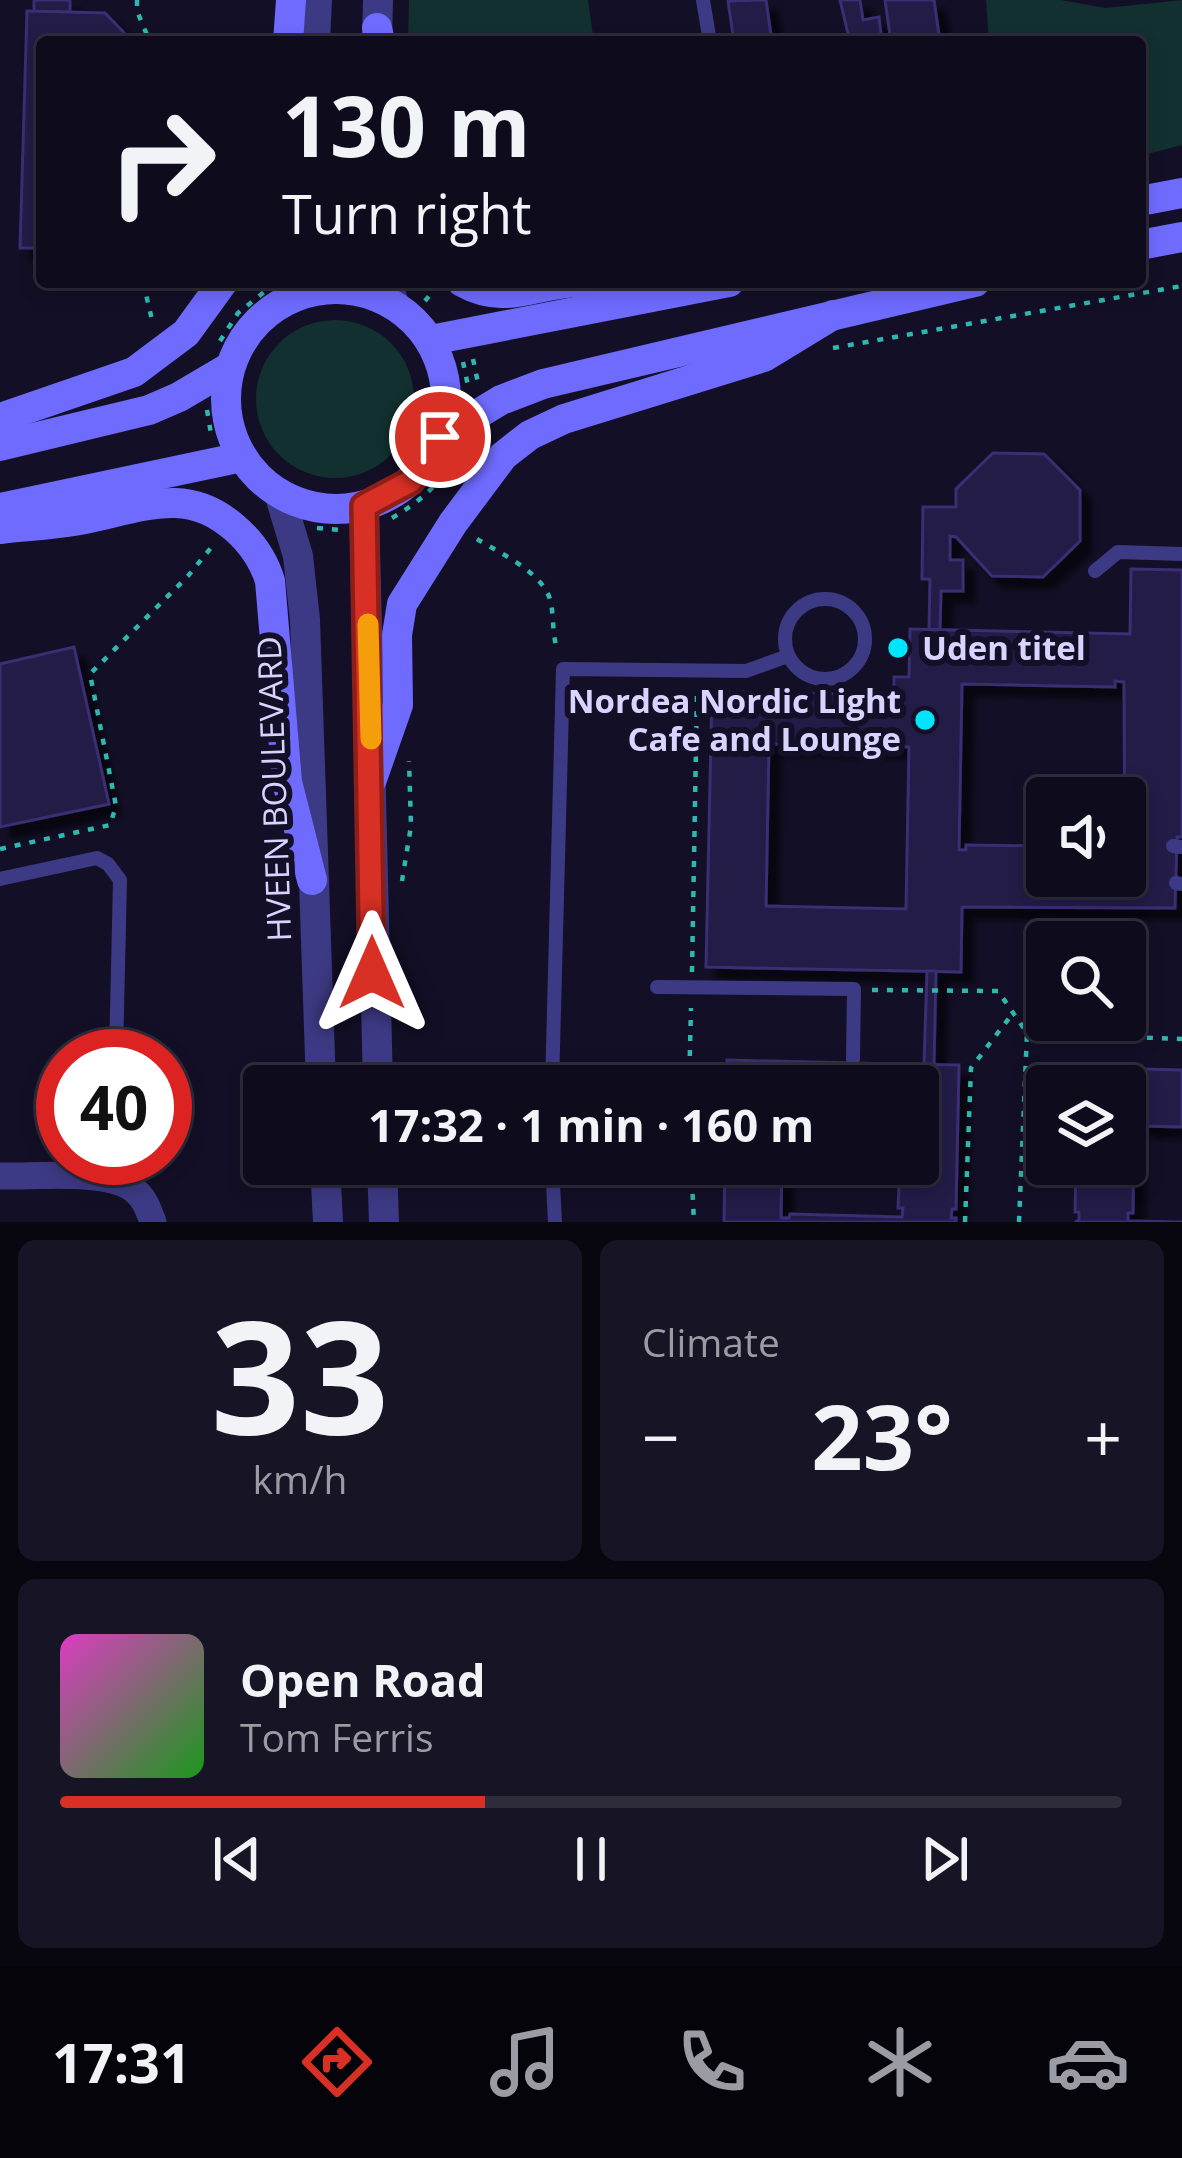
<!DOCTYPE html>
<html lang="en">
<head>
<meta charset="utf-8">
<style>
	:root { --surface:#0e0b1c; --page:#171425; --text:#f1f3f6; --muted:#9b9ba3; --line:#2e2b3b; --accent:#d93025 }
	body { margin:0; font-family:"Open Sans",sans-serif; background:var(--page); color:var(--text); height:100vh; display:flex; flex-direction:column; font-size:45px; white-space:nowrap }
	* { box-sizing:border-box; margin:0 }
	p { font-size:39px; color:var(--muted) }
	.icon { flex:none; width:66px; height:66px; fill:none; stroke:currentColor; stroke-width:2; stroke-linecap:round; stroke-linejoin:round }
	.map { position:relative; height:1222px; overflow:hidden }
	.side { display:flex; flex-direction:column; gap:18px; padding:18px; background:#08060f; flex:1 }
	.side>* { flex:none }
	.top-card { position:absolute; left:36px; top:36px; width:1110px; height:252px; border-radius:12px; box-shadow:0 6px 18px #0003,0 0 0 3px var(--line); background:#0e0b1c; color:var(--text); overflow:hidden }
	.buttons { position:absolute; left:1026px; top:777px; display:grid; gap:24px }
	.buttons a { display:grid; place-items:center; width:120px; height:120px; border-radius:12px; background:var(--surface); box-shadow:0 6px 18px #0003,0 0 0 3px var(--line); font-size:60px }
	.speed { position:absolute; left:36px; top:1029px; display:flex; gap:24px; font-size:60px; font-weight:700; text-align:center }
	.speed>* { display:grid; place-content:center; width:156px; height:156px; border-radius:50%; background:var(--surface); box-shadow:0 6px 18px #0003,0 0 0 3px var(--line); line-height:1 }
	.speed .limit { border:18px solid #d22; background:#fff; color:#111 }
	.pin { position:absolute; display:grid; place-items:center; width:102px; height:102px; color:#fff; margin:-51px; border:6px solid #fff; border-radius:50%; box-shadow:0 3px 12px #0007 }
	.me { position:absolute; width:132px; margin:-66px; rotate:0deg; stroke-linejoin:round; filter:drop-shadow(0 0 9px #0008) }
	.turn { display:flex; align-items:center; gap:42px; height:252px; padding:0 48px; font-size:54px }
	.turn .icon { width:156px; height:156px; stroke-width:2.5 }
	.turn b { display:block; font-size:84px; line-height:102px }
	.big { font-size:90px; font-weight:700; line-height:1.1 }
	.side .card { flex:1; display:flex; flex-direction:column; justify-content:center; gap:18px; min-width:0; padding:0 42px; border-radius:18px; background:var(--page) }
	.side .dial { align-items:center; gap:0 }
	.dial b { font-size:156px; line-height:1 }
	.song { display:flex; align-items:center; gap:36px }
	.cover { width:144px; height:144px; border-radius:18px; background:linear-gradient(135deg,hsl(310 70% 55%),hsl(120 70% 35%)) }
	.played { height:12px; border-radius:6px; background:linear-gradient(90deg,var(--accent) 40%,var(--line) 40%) }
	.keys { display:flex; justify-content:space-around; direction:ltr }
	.heat { display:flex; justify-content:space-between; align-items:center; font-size:66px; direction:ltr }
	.side .tiles { flex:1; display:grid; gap:18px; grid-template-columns:1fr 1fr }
	.card:last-child { grid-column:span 2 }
	.trip { position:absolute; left:243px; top:1065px; width:696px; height:120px; border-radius:12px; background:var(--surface); box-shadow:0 6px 18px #0003,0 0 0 3px var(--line); font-weight:700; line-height:120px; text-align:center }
	.tab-bar { display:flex; height:192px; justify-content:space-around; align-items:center; background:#06040b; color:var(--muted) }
	.tab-bar .icon { width:84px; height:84px }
	.tab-bar .active { color:var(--accent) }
	.tab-bar b { font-size:54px; color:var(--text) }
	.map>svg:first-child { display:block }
</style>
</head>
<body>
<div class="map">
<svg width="1182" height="1222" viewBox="0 0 1182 1222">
	<defs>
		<filter id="shadow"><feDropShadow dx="11" dy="11" stdDeviation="3" flood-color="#0009"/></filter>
	</defs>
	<rect width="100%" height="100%" fill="#130f26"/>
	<g fill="#12302f">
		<polygon points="409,0 588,0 594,42 408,42"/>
		<polygon points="986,0 1061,0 1106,8 1182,0 1182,145 1140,156 1140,42 989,42"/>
		<circle cx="335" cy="399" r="79"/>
	</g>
	<g fill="#241b47" stroke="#3b2d73" stroke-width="3" fill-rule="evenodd" filter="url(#shadow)">
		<rect x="34" y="0" width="36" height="12"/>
		<polygon points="766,0 772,42 734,42 728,1"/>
		<polygon points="840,0 860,0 863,20 879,17 882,42 850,42"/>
		<polygon points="885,0 934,0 940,42 891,42"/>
		<polygon points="27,11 105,13 133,42 42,42 42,248 20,248"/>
		<polygon points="993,453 1044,454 1080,490 1080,541 1043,577 992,576 956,537 950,536 950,560 963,560 963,591 941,591 940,630 929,630 930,579 922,579 923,507 956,507 956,489"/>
		<path d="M 1131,569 L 1182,570 L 1182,837 L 1177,837 L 1175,908 L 962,907 L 961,972 L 706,967 L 712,691 L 894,695 L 894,677 L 909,677 L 910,629 L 1130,634 ZM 1115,681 L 1124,682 L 1125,876 L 1047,876 L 1047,846 L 966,845 L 966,850 L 959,850 L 962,684 L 1115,687 ZM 769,744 L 909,747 L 906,909 L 766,906 Z"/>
		<polygon points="74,647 109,804 0,827 0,664"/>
		<polygon points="927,971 936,971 934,1064 924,1064"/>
		<polygon points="727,1060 893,1064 893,1068 901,1068 901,1064 959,1065 956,1209 952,1209 951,1218 956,1218 956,1222 724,1222 725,1164 782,1164 781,1218 789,1218 790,1214 902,1217 903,1208 898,1208 900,1164 918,1164 918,1086 726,1086"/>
		<polygon points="1078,1068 1135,1068 1135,1073 1143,1073 1144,1069 1182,1070 1182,1127 1142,1126 1142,1122 1134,1122 1133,1213 1128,1213 1128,1221 1182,1222 1075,1222 1079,1220 1079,1212 1075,1212 1076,1164 1125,1164 1125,1086 1078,1086"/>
	</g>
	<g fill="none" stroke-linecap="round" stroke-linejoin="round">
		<g stroke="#2fb8b0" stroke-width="4.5" stroke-dasharray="6 9" stroke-linecap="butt">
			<polyline points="137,0 137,11 150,42"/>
			<polyline points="143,282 153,324"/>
			<polyline points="425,301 436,287"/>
			<polyline points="220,341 238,313 273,285"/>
			<polyline points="833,348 1182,286"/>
			<polyline points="473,359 478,383"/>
			<polyline points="463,362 468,386"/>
			<polyline points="207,410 211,434"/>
			<path d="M 392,518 C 419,502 437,487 453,461"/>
			<polyline points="317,528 341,530"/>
			<path d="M 477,539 C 501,554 545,573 551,603 C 554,620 552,635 558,652"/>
			<polyline points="0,849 110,825 116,806 90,674 188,576 214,544"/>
			<polyline points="402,881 411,826 409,761"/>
			<polyline points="692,972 697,690"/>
			<polyline points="872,990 998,991 1027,1033 1019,1222"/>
			<polyline points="1027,1033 1182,1039"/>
			<polyline points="689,1086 691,1008"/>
			<polyline points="691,1164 694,1222"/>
			<polyline points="965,1222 971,1068 1013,1013"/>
		</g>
		<g stroke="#3d3a85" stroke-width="14">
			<polyline points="703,0 710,42"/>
			<polyline points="1095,571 1118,552 1182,554"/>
			<circle cx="825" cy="639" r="40"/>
			<polyline points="1125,844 1127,844"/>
			<polyline points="1173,846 1182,847"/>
			<polyline points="0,879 97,858 108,864 120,880 116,1056"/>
			<polyline points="1176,883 1182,884"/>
			<polyline points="657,987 854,989 853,1059"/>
			<polyline points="552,1086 563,669 746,671 788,656"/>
			<polyline points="552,1164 555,1222"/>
		</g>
		<path stroke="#3d3a85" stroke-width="27" d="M 0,1176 C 34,1177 107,1169 133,1189 C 145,1198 148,1209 153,1222"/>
		<g stroke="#3d3a85" stroke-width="30">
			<polyline points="315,42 317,0"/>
			<polyline points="377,42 378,0"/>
			<polyline points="387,282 394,304"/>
			<polyline points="300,294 301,282"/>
			<polyline points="279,493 298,556 305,620 321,1086"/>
			<polyline points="364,506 378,1086"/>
			<polyline points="325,1164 328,1222"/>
			<polyline points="382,1164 384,1222"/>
		</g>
		<g stroke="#6f6bff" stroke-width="30">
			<polyline points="377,28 380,42"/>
			<polyline points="288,42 291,0"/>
			<polyline points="1140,201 1182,193"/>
			<polyline points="1140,245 1182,237"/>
			<path d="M 462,282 C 507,307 535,282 581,282 C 598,282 619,290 636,294"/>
			<circle cx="336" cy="399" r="110"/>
			<polyline points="431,340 729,282"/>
			<polyline points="0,418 134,372 186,333 223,282"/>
			<polyline points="440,437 501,400 543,384 975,282"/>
			<polyline points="0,446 149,410 179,397 230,367"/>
			<polyline points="0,508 242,457"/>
			<path d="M 0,529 C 25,526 50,525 74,521 C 107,516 143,502 175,503 C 219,504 258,542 270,581 L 287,782 L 312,880"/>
			<polyline points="372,779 398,705 397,635 402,604 453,523 503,456 530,435 564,419 764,357 833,315"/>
		</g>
	</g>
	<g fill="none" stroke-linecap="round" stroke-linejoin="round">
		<g stroke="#8d1f18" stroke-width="30">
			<polyline id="route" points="372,973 364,506 411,481 440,437"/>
		</g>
		<use href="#route" stroke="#d93025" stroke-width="21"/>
		<polyline stroke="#f59e0b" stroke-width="21" points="368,624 371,739"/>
	</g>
	<g fill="#00e5ff" stroke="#130f26" stroke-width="4.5">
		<circle cx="898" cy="648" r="12"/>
		<circle cx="925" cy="720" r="12"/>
	</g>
	<g text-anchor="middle" stroke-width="12" stroke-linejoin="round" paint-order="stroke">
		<g font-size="33" font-weight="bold" fill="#d9d4ff" stroke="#130f26" text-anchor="start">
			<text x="922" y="660">Uden titel</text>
			<text x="901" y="713" text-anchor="end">Nordea Nordic Light<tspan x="901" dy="38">Cafe and Lounge</tspan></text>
		</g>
		<g font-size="33" fill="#d9d4ff" stroke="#130f26">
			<text transform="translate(274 789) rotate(-92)" y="12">HVEEN BOULEVARD</text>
		</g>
	</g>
</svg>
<div class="buttons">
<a><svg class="icon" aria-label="sound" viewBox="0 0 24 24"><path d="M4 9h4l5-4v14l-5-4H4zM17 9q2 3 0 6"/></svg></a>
<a><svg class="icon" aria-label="search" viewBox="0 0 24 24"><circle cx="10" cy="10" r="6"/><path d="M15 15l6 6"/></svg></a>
<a><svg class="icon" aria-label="layers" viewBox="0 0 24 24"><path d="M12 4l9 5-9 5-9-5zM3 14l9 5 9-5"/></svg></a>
</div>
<div class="speed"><div class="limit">40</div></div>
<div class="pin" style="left:440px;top:437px;background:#d93025"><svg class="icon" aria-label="arrive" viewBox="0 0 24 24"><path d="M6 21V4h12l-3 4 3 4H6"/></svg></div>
<svg class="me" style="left:372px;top:973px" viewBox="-20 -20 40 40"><path d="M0-17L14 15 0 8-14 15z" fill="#d93025" stroke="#fff" stroke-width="4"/></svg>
<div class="trip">17:32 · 1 min · 160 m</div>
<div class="top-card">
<div class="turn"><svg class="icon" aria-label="right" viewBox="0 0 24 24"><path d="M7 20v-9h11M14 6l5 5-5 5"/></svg><div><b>130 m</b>Turn right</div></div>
</div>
</div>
<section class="side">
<div class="tiles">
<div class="card dial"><b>33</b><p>km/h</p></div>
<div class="card"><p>Climate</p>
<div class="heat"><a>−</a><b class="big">23°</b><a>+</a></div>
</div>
<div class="card">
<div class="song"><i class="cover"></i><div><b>Open Road</b><p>Tom Ferris</p></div></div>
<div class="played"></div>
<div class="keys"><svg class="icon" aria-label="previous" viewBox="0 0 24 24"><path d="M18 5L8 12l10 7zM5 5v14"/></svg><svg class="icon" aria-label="pause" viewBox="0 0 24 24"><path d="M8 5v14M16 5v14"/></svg><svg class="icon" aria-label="next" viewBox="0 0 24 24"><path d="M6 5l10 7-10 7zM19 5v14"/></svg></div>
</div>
</div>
</section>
<nav class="tab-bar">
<b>17:31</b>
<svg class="icon active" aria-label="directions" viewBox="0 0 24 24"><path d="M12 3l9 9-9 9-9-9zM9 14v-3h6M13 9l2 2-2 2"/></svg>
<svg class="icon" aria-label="music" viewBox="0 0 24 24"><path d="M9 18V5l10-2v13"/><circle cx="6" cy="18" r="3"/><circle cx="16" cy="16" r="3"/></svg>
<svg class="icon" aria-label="phone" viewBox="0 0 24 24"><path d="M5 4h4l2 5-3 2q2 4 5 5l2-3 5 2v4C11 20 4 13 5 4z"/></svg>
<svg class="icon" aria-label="climate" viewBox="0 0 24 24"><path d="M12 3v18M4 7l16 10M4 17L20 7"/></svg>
<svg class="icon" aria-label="car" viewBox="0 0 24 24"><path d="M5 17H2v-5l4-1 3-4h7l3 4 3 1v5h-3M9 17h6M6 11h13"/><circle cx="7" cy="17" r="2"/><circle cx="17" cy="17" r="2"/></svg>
</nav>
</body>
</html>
